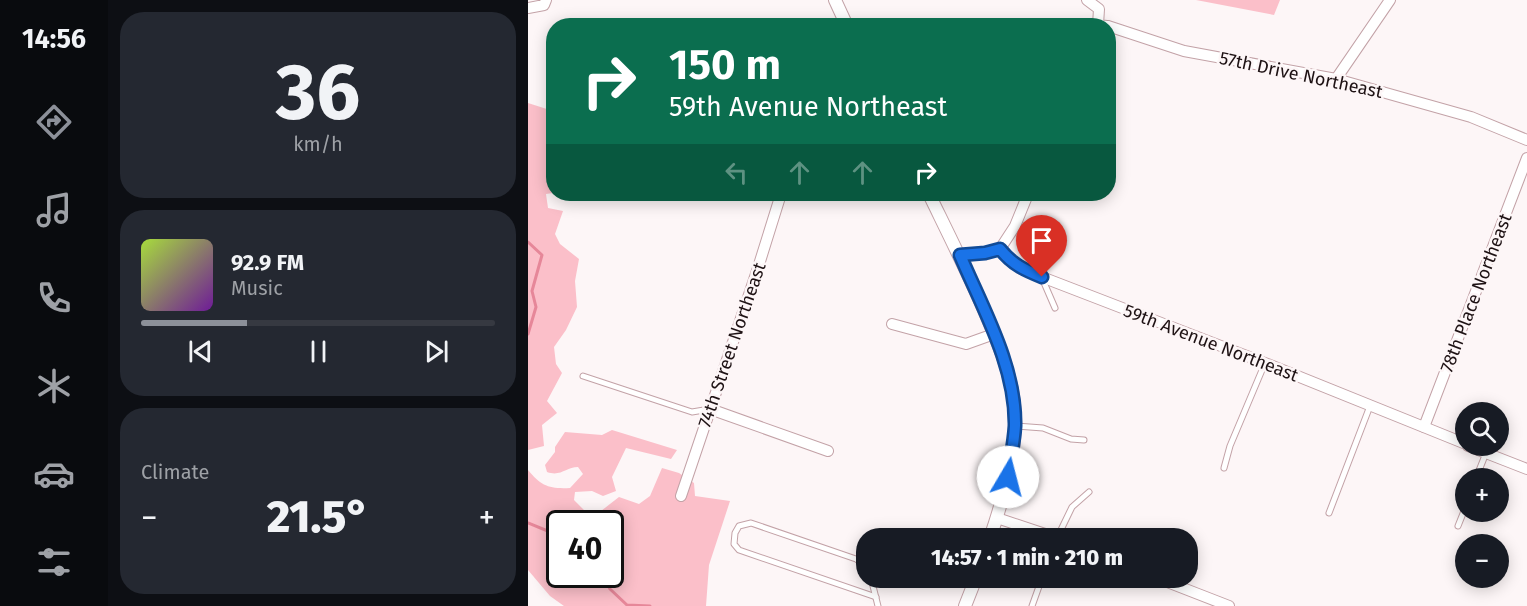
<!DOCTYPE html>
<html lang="en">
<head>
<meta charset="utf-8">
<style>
	:root { --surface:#171b24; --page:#242831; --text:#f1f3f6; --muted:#9ea1a6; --line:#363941; --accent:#8c9099 }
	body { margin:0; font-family:"Fira Sans",sans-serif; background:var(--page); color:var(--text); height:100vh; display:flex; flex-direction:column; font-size:22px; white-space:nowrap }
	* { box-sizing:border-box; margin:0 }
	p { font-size:20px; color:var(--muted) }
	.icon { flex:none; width:33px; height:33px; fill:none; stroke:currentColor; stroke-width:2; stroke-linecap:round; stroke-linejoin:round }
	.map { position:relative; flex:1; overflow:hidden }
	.drawer { display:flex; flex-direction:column; gap:12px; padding:12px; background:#0d0f14; width:420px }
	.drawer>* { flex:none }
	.banner { position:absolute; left:18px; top:18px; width:570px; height:183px; border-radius:24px; box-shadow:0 3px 15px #0003; background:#0b6e4f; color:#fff; overflow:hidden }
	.tools { position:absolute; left:927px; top:402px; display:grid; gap:12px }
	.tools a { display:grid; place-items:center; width:54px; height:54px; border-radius:50%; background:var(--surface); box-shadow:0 3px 15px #0003; font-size:30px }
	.speed { position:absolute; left:18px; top:510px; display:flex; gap:12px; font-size:30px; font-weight:700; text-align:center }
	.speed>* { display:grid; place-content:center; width:78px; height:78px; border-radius:50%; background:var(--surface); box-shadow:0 3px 15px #0003; line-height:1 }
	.speed .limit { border:3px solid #111; border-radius:9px; background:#fff; color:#111 }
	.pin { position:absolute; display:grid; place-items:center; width:51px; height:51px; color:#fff; margin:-62px -26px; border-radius:50% 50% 50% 0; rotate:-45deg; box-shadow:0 0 6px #0007 }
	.pin .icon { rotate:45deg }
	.me { position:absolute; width:66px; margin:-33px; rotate:8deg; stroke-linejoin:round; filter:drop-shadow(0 0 4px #0008) }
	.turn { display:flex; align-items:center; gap:21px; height:126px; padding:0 24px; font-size:27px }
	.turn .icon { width:78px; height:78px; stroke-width:2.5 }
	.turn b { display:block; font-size:42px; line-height:51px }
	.lanes { display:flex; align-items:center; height:57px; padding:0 24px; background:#0003; justify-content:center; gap:30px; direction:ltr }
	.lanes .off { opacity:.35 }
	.big { font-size:45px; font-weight:800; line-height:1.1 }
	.drawer .tile { flex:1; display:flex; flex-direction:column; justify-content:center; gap:9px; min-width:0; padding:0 21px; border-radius:24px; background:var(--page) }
	.drawer .dial { align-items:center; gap:0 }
	.dial b { font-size:78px; line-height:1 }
	.song { display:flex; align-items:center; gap:18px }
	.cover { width:72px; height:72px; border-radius:9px; background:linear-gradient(135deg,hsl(80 70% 55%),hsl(280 70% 35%)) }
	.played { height:6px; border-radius:3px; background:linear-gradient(90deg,var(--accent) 30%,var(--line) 30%) }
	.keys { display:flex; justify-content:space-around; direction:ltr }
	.heat { display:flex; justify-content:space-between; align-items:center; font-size:33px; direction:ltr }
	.trip { position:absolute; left:328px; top:528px; width:342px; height:60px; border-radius:24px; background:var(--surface); box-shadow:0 3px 15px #0003; font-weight:800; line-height:60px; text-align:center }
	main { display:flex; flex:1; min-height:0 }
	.menu { display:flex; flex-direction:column; width:108px; justify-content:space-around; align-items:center; background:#090b0e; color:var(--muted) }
	.menu .icon { width:42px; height:42px }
	.menu .active { color:var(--accent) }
	.menu b { font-size:27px; color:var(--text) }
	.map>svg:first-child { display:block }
</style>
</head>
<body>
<main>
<nav class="menu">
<b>14:56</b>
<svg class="icon active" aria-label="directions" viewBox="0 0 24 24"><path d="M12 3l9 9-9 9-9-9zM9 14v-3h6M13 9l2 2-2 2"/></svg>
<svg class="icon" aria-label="music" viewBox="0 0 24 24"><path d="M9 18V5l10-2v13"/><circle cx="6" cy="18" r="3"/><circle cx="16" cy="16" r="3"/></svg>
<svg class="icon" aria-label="phone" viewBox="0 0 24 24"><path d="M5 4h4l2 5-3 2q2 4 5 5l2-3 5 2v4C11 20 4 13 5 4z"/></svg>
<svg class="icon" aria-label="climate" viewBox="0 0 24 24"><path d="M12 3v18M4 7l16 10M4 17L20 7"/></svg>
<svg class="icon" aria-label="car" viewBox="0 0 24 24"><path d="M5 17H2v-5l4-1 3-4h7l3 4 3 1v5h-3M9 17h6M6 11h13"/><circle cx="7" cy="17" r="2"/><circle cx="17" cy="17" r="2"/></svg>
<svg class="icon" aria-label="filters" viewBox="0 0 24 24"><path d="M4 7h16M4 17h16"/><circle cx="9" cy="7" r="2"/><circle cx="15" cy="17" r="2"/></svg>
</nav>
<section class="drawer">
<div class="tile dial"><b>36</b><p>km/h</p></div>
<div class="tile">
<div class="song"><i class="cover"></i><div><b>92.9 FM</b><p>Music</p></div></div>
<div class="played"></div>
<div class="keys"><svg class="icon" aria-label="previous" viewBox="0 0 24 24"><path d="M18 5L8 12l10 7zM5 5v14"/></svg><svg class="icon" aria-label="pause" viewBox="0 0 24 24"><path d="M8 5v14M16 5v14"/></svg><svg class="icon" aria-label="next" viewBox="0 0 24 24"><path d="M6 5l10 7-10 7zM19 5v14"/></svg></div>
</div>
<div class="tile"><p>Climate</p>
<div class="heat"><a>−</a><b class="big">21.5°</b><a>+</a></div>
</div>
</section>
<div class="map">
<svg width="999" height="606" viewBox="0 0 999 606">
	<rect width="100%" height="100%" fill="#fdf6f7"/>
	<g fill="#fbbfc9" fill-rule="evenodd">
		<polygon points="668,0 752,0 746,15"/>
		<polygon points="0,103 25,111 24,165 25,167 25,193 18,194 20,208 35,211 27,234 32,244 51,259 47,281 49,307 38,330 26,347 28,364 34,373 19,401 29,413 14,425 16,446 0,450"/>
		<path d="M 84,430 L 149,450 L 143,459 L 98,448 L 84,477 L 88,491 L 75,496 L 64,491 L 47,492 L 46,500 L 64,518 L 91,497 L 111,504 L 122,496 L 134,468 L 151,473 L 166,483 L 167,496 L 202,501 L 181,565 L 178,606 L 36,606 L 22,596 L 0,570 L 0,470 C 13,486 21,489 42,488 L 55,474 L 50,467 C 38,467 33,477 19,472 L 17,465 L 27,452 L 27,447 L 37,432 L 74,435 ZM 32,524 L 82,524 L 82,574 L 32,574 Z"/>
	</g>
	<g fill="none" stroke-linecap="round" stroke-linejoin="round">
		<g stroke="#e68799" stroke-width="3">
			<polyline points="0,242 14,255 4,291 8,307 0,334"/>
			<polyline points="0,523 27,534 32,540"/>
			<polyline points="74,574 82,589 99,605 122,606"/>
		</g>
		<g stroke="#c3a2a7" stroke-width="7">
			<g id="service">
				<polyline points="514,278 527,308"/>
				<polyline points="55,376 164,412 182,409"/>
				<polyline points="488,426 515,428 543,439 556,440"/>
				<polyline points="696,468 702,446 737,363"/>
				<polyline points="948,478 958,453"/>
				<polyline points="801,513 842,406"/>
				<polyline points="930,526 938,506"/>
				<polyline points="529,538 544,507 561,492"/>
				<polyline points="339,567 328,559 223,523 211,526 207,533 206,544 211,550 348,597"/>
				<polyline points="343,578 350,606"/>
				<polyline points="504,606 514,578"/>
			</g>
		</g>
		<g stroke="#c3a2a7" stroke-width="12">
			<g id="minor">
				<polyline points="559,0 571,9 570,25 579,26"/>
				<polyline points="0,8 16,5 18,0"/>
				<polyline points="580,26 656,51 808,79 943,117 999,140"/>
				<polyline points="808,79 862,0"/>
				<polyline points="472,249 487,226 500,194"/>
				<polyline points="432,255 457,253 472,249 481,260 493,269 737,363 938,444"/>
				<polyline points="364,324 438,344 466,334"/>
				<polyline points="182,409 300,451"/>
				<polyline points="896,427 999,158"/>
				<polyline points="940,446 999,469"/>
				<polyline points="153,496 229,271 253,194"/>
				<polyline points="469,518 529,538"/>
				<polyline points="629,578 701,606"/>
			</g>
		</g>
		<g stroke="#c3a2a7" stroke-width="14">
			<g id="tertiary">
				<polyline points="307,0 319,26"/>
				<path d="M 401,194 C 418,229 436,265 452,301 C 469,340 489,383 487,427 C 485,465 474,503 462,538"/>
				<polyline points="437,606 448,578"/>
			</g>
		</g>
		<use href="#service" stroke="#fff" stroke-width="5"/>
		<use href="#minor" stroke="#fff" stroke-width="10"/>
		<use href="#tertiary" stroke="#fff" stroke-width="12"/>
	</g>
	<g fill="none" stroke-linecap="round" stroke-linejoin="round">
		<g stroke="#114b97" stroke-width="15">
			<path id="route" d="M 480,477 C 482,461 486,443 487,426 C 488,366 455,309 432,255 L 457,253 L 472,249 C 484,264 496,270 514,277"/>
		</g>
		<use href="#route" stroke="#1a73e8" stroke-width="10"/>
	</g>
	<g text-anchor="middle" stroke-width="5" stroke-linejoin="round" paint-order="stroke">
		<g font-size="18" fill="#1e1214" stroke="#fdf6f7">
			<text transform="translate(773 75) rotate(12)" y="6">57th Drive Northeast</text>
			<text transform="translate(948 293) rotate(-69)" y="6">78th Place Northeast</text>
			<text transform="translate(683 343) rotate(21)" y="6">59th Avenue Northeast</text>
			<text transform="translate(204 345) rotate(-71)" y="6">74th Street Northeast</text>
		</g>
	</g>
</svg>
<div class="tools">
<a><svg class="icon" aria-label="search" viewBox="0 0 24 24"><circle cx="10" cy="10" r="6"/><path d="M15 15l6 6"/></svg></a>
<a>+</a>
<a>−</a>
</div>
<div class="speed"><div class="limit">40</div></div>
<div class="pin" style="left:514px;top:277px;background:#d93025"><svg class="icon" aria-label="arrive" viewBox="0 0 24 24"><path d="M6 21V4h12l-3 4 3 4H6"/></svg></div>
<svg class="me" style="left:480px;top:477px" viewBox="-20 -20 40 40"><circle r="19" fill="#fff"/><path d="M0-13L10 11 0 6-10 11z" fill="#1a73e8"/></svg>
<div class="trip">14:57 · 1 min · 210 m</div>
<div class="banner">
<div class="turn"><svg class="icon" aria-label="right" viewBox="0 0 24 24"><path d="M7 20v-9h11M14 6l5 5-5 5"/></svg><div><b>150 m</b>59th Avenue Northeast</div></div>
<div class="lanes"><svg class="icon off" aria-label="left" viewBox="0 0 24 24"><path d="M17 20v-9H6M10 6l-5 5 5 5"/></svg><svg class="icon off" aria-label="ahead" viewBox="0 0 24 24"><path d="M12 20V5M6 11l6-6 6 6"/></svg><svg class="icon off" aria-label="ahead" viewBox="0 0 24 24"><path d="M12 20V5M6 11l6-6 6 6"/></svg><svg class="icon" aria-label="right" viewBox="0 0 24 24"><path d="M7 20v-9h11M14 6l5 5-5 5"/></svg></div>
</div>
</div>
</main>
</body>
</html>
